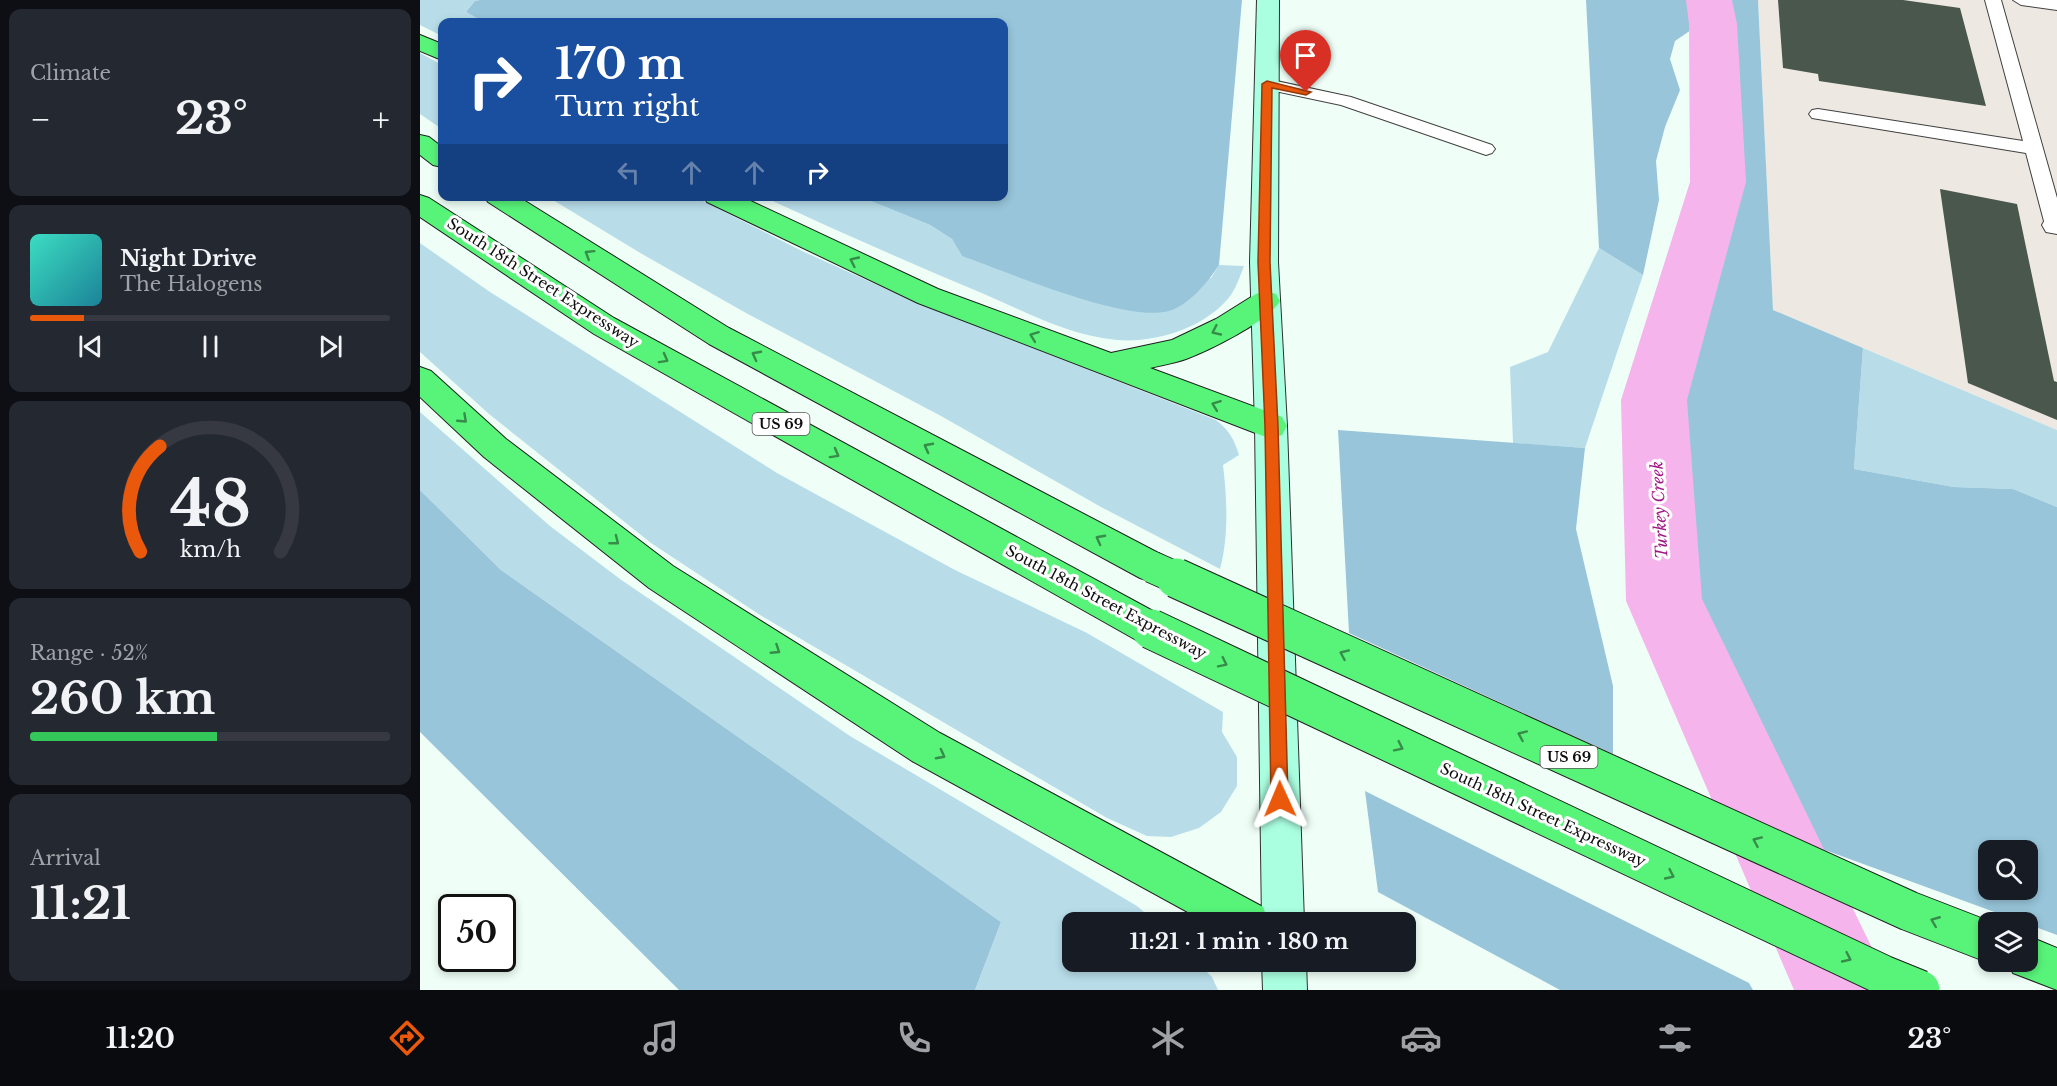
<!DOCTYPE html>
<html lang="en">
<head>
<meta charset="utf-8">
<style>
	:root { --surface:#171b24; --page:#242831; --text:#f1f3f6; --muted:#9ea1a6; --line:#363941; --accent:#ea580c }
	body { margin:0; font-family:"Libre Baskerville",serif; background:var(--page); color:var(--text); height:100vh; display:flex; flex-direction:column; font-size:22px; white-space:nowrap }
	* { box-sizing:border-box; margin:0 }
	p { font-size:20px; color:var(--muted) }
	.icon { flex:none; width:33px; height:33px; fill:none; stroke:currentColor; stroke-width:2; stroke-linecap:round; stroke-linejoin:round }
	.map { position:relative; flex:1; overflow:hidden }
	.sheet { display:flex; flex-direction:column; gap:9px; padding:9px; background:#0d0f14; width:420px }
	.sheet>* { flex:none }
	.hud { position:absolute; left:18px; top:18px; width:570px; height:183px; border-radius:12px; box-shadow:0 3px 9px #0003; background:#1a4fa0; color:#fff; overflow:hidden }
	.buttons { position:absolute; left:1558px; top:840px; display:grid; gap:12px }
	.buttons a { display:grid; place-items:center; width:60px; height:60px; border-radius:12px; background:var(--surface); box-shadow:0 3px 9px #0003; font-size:30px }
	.speed { position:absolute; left:18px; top:894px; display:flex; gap:12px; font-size:30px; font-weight:700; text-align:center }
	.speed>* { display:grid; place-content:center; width:78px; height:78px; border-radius:50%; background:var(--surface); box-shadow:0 3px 9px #0003; line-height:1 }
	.speed .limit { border:3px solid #111; border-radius:9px; background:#fff; color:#111 }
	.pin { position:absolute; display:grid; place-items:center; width:51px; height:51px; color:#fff; margin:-62px -26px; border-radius:50% 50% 50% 0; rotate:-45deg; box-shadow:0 0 6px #0007 }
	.pin .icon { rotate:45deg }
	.me { position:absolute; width:66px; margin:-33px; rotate:359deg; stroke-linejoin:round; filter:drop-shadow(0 0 4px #0008) }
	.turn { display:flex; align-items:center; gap:21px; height:126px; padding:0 18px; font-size:27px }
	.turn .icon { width:78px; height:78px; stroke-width:2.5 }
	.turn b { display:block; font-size:42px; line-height:51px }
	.lanes { display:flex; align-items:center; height:57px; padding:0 18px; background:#0003; justify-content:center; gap:30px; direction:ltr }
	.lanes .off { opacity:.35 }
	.big { font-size:45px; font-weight:700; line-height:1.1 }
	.sheet .widget { flex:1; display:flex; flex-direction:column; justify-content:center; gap:9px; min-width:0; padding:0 21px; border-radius:12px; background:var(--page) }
	.sheet .dial { align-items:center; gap:0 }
	.dial svg { height:156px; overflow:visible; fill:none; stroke:var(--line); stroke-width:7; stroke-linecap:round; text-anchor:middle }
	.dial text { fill:var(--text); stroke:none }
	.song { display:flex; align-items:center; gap:18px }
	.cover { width:72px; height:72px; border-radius:9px; background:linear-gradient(135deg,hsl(170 70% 55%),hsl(190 70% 35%)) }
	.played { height:6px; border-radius:3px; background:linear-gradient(90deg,var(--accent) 15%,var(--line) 15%) }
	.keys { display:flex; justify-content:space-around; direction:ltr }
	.heat { display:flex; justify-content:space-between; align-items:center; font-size:33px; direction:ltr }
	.charge { height:9px; border-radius:4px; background:linear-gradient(90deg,#34c759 52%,var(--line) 0) }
	.trip { position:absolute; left:642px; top:912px; width:354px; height:60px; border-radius:12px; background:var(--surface); box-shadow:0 3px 9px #0003; font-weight:700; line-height:60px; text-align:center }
	.menu { display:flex; height:96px; justify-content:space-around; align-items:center; background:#090b0e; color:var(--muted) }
	.menu .icon { width:42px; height:42px }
	.menu .selected { color:var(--accent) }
	.menu b { font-size:27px; color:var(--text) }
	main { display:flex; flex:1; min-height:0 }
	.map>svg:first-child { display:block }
</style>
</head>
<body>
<main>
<section class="sheet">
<div class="widget"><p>Climate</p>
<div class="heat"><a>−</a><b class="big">23°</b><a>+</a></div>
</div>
<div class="widget">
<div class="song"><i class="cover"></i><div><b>Night Drive</b><p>The Halogens</p></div></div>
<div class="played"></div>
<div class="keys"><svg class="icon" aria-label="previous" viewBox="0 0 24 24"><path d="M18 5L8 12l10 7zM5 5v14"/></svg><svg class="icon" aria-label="pause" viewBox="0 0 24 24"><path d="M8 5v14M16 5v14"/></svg><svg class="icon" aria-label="next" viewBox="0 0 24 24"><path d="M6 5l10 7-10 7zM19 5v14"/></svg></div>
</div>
<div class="widget dial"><svg viewBox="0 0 100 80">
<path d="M14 69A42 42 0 1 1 86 69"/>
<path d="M14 69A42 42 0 0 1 24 15" stroke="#ea580c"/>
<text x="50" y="56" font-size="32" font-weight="700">48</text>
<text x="50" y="72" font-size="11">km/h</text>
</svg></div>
<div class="widget"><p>Range · 52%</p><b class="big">260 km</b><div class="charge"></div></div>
<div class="widget"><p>Arrival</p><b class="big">11:21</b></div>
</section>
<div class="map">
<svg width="1637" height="990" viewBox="0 0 1637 990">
	<rect width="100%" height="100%" fill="#effff8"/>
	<polygon fill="#ede9e2" points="1338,0 1637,0 1637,430 1353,310"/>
	<g fill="#b8dde9">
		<polygon points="0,0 60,0 55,1 46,12 64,22 22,22 22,36 0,25"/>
		<polygon points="0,53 22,65 22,129 0,114"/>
		<path d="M 128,197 L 275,197 L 382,251 L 484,297 L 796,420 C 809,430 814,439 819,455 L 803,465 C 807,499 809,536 800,569 L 681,507 L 521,416 L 326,313 L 222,254 Z"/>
		<path d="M 344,197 L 441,197 L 510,225 L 532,239 L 542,256 L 791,278 L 799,265 L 824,266 C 820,276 817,286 811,295 C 786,328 736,343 697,340 C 650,336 606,312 564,294 C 490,263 417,231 344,197 Z"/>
		<polygon points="0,243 70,292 357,473 535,570 667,633 803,712 802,732 817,757 817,786 801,812 779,828 751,837 727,836 687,818 340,615 231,543 69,414 0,352"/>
		<polygon points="1179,248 1223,275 1165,448 1093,443 1090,367 1128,352"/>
		<polygon points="1443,348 1637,430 1637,507 1593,489 1534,487 1434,469"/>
		<polygon points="0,412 130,526 200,579 430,736 717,906 736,922 652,922 652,962 777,962 792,977 798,990 555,990 581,922 81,570 0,490"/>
	</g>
	<g fill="#98c5da" fill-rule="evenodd">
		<path d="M 60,0 L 822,0 L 799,265 C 788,282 769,305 749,311 C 705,323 588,272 542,256 L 532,239 L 510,225 L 441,197 L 584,196 L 584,22 L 64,22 L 46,12 L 55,1 Z"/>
		<polygon points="1166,0 1276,0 1274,28 1255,41 1250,59 1260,90 1245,127 1236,161 1239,200 1223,275 1179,248"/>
		<path d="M 1309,0 L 1338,0 L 1353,310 L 1443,348 L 1434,469 L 1534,487 L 1593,489 L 1637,507 L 1637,935 L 1394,846 L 1291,649 L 1262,568 L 1254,479 L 1259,387 L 1309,216 L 1318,159 ZM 1608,850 L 1608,890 L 1569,890 L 1569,850 Z"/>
		<polygon points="918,430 1165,448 1156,529 1193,686 1193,754 929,633"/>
		<polygon points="0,490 81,570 581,922 555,990 259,990 0,732"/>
		<polygon points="945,791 1329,983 1333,990 1140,990 958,892"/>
	</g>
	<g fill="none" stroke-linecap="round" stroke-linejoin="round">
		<polygon fill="#f6b4ed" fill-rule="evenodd" points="1266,0 1312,0 1317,24 1326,182 1267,400 1282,599 1456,956 1469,990 1374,990 1206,601 1201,400 1270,182 1269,24"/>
	</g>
	<g fill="#4a574c">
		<polygon points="1358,0 1483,0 1540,8 1566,106 1399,81 1398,74 1363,68"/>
		<polygon points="1520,189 1597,204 1634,381 1637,382 1637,420 1548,383"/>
	</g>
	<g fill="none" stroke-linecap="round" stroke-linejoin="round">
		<g stroke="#414141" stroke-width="2">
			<g id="lane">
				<polygon points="1565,0 1581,0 1637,198 1637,231 1628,230 1625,225 1606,153 1398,119 1392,118 1389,114 1392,110 1398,109 1603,141"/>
				<polygon points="1593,0 1637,0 1637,10 1601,5"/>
				<polygon points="847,79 931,97 1072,145 1075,149 1072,153 1066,155 921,105 841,88 838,84 841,80"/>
			</g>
		</g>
		<g stroke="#414141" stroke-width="2">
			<polygon id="street" points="1637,216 1637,234 1626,232 1622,225 1626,218"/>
		</g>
		<g stroke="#303030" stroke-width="2">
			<g id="secondary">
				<polygon points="837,0 859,0 858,262 867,426 884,922 842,922 835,426 830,262"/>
				<polygon points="842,962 886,962 887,990 843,990"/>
			</g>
		</g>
		<g stroke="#1f1f1f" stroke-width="2">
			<g id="highway">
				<polygon points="0,35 22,44 22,60 0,51"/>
				<polygon points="0,135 9,137 22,147 22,167 13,165 0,155"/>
				<polygon points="0,195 9,198 194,318 744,617 749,629 744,641 731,646 718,641 174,334 0,217"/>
				<polygon points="64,196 97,196 309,328 744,556 749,567 744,578 732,582 720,578 289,344 68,202"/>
				<path d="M 283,196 L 320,196 L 518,289 L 691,353 L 752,340 L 796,319 L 836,294 L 846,291 L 856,294 L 860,301 C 849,321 788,351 766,359 C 754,363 742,365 730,368 L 862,417 L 867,426 L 862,435 L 851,439 L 498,303 L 287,202 Z"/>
				<polygon points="0,367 11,371 86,439 253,566 520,733 843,907 849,922 786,922 492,761 229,588 64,457 0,397"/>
				<polygon points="1608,936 1637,948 1637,990 1593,973 1588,962 1608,962"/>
			</g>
		</g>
		<use href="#lane" fill="#fff" fill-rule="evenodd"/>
		<use href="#street" fill="#fff" fill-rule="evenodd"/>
		<use href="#secondary" fill="#aaffe1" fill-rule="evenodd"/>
		<use href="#highway" fill="#58f47a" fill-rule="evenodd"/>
		<g stroke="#1f1f1f" stroke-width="33" stroke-linecap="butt">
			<polyline id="highway-bridge-far1" points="732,567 759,579"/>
		</g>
		<g stroke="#1f1f1f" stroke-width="41" stroke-linecap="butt">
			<g id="highway-bridge">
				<polyline points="756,578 1489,911 1569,942"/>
				<polyline points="731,629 1463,975 1500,990"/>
			</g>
		</g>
		<use href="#highway-bridge-far1" stroke="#58f47a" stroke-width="31"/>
		<use href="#highway-bridge" stroke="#58f47a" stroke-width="39"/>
	</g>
	<defs><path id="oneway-chevron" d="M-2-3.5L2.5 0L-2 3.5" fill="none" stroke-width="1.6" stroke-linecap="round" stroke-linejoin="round" transform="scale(1.5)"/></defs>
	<g stroke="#378c49">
		<use href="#oneway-chevron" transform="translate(169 254) rotate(-148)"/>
		<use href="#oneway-chevron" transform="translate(434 261) rotate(-155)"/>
		<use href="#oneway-chevron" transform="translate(796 331) rotate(155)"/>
		<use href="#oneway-chevron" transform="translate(614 336) rotate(-159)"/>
		<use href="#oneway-chevron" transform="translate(336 355) rotate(-152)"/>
		<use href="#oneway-chevron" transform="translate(244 359) rotate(29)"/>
		<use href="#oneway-chevron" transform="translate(796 405) rotate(-159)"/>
		<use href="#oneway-chevron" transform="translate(43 419) rotate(43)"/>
		<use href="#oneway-chevron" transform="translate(508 447) rotate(-152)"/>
		<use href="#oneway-chevron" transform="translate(415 454) rotate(29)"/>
		<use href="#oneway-chevron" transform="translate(680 539) rotate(-152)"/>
		<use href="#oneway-chevron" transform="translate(195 541) rotate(38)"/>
		<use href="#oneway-chevron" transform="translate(356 650) rotate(33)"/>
		<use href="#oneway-chevron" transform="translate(924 654) rotate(-156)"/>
		<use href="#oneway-chevron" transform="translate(803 663) rotate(26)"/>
		<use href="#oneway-chevron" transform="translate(1102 735) rotate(-156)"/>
		<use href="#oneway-chevron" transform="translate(979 747) rotate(26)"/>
		<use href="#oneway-chevron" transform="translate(521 755) rotate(28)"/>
		<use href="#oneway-chevron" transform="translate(1337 841) rotate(-156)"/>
		<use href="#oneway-chevron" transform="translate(1250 875) rotate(25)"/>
		<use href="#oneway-chevron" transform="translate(1515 921) rotate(-158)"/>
		<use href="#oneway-chevron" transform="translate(1427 958) rotate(25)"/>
	</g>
	<polygon fill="#ea580c" stroke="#983908" stroke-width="1.5" points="847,81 891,92 886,95 852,88 850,262 858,426 868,799 865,805 860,807 854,805 851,799 845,426 838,262 842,84"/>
	<g text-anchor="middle" stroke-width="6" stroke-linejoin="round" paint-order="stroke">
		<g fill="#fff" stroke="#565656" stroke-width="1.5">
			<rect x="332.5" y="413" width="57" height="22" rx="4.5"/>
			<rect x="1120.5" y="746" width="57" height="22" rx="4.5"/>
		</g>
		<g font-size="14" font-weight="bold" fill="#0e0e0e">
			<text x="361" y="429">US 69</text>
			<text x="1149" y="762">US 69</text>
		</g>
		<g font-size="15" fill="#0e0e0e" stroke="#fff">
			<text transform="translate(123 283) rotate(33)" y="5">South 18th Street Expressway</text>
			<text transform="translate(686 602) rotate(28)" y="5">South 18th Street Expressway</text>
			<text transform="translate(1123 815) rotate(25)" y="5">South 18th Street Expressway</text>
		</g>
		<g font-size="16" font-style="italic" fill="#a01785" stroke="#fff">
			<text transform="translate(1239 510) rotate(-93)" y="6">Turkey Creek</text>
		</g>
	</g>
</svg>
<div class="buttons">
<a><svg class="icon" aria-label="search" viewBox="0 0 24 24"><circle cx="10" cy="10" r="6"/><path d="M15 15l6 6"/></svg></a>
<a><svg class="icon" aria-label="layers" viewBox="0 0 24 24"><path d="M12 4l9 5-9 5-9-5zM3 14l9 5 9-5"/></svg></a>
</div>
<div class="speed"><div class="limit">50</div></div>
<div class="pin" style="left:886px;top:92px;background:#d93025"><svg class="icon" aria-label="arrive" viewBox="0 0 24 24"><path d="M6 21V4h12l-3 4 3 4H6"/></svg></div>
<svg class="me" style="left:860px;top:799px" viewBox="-20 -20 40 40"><path d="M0-17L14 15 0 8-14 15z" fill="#ea580c" stroke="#fff" stroke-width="4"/></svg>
<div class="trip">11:21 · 1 min · 180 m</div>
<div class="hud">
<div class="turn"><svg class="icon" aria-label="right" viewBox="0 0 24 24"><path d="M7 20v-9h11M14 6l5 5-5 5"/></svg><div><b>170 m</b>Turn right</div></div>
<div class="lanes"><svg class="icon off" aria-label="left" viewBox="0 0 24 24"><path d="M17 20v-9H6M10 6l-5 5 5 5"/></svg><svg class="icon off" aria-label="ahead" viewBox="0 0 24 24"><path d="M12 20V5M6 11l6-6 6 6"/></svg><svg class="icon off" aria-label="ahead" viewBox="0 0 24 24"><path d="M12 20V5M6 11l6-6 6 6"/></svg><svg class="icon" aria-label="right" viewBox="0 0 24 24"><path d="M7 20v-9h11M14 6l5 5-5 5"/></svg></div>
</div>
</div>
</main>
<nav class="menu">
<b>11:20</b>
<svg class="icon selected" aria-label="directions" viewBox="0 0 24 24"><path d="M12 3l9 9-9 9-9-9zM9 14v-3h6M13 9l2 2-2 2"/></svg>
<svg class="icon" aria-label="music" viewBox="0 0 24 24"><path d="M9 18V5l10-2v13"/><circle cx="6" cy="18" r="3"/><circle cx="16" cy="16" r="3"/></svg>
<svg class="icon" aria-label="phone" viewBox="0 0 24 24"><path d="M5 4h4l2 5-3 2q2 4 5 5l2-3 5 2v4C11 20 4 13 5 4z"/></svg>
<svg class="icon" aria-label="climate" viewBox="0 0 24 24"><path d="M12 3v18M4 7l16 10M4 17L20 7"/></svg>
<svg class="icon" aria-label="car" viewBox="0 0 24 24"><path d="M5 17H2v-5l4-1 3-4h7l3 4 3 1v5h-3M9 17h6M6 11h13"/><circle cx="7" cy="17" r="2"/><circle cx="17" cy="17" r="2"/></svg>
<svg class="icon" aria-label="filters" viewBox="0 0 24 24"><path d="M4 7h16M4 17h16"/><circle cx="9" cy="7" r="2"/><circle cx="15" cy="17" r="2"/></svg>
<b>23°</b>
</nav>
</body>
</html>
